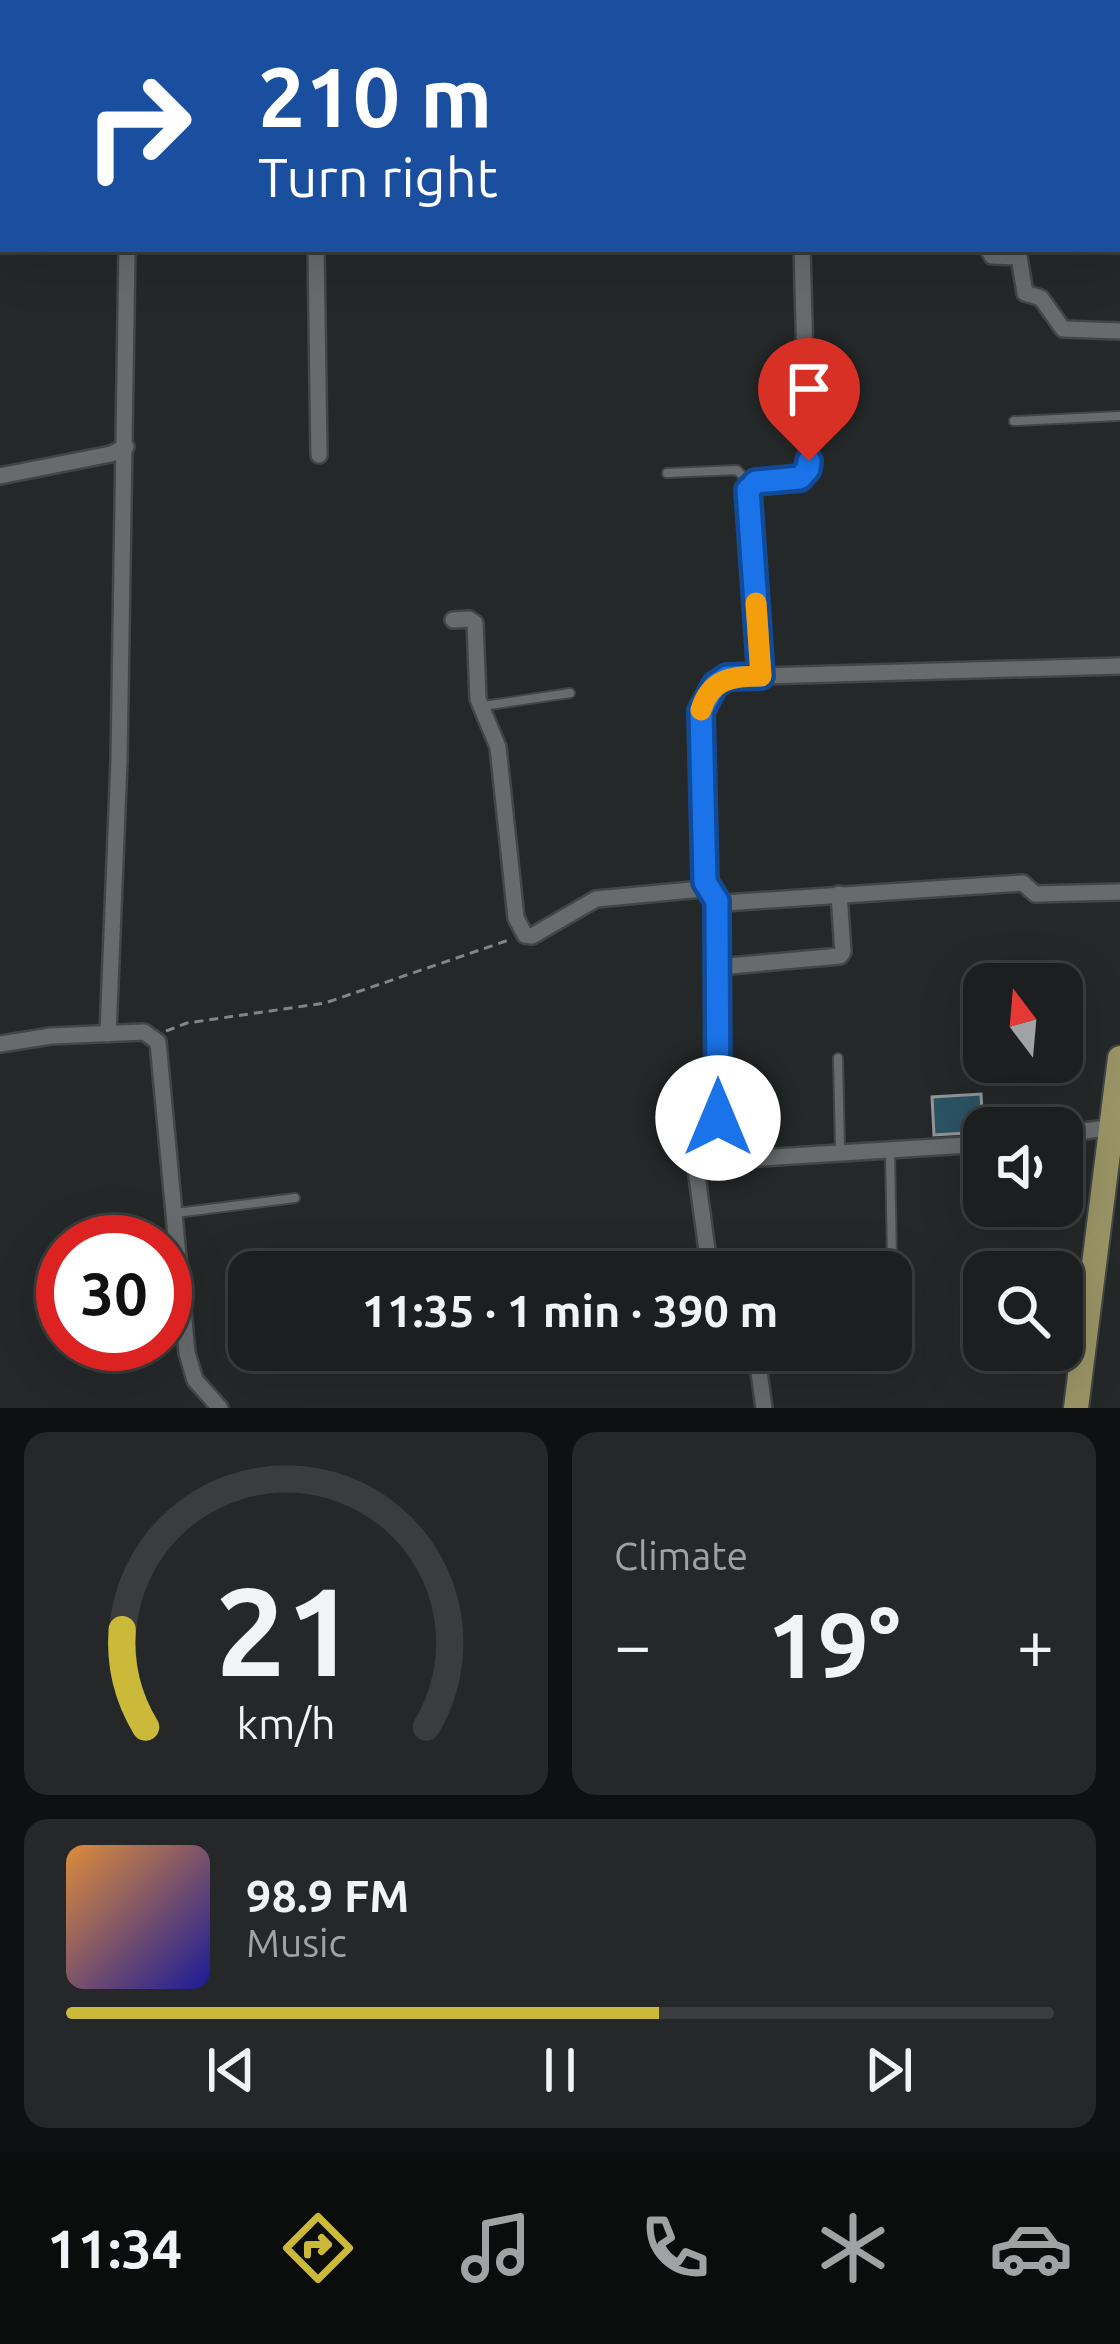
<!DOCTYPE html>
<html lang="en">
<head>
<meta charset="utf-8">
<style>
	:root { --surface:#1c1e1f; --page:#252728; --text:#f1f3f6; --muted:#a0a2a4; --line:#3a3c3d; --accent:#cbba39 }
	body { margin:0; font-family:Ubuntu,sans-serif; background:var(--page); color:var(--text); height:100vh; display:flex; flex-direction:column; font-size:45px; white-space:nowrap }
	* { box-sizing:border-box; margin:0 }
	p { font-size:39px; color:var(--muted) }
	.icon { flex:none; width:66px; height:66px; fill:none; stroke:currentColor; stroke-width:2; stroke-linecap:round; stroke-linejoin:round }
	.map { position:relative; height:1408px; overflow:hidden }
	.panel { display:flex; flex-direction:column; gap:24px; padding:24px; background:#0f1011; flex:1 }
	.panel>* { flex:none }
	.banner { position:absolute; left:0px; top:0px; width:1122px; height:252px; box-shadow:0 12px 48px #0002,0 0 0 3px var(--line); background:#1a4fa0; color:#fff; overflow:hidden }
	.needle { width:78px; rotate:344deg }
	.buttons { position:absolute; left:963px; top:963px; display:grid; gap:24px }
	.buttons a { display:grid; place-items:center; width:120px; height:120px; border-radius:24px; background:var(--surface); box-shadow:0 12px 48px #0002,0 0 0 3px var(--line); font-size:60px }
	.speed { position:absolute; left:36px; top:1215px; display:flex; gap:24px; font-size:60px; font-weight:700; text-align:center }
	.speed>* { display:grid; place-content:center; width:156px; height:156px; border-radius:50%; background:var(--surface); box-shadow:0 12px 48px #0002,0 0 0 3px var(--line); line-height:1 }
	.speed .limit { border:18px solid #d22; background:#fff; color:#111 }
	.pin { position:absolute; display:grid; place-items:center; width:102px; height:102px; color:#fff; margin:-123px -51px; border-radius:50% 50% 50% 0; rotate:-45deg; box-shadow:0 0 12px #0007 }
	.pin .icon { rotate:45deg }
	.me { position:absolute; width:132px; margin:-66px; rotate:0deg; stroke-linejoin:round; filter:drop-shadow(0 0 9px #0008) }
	.turn { display:flex; align-items:center; gap:42px; height:252px; padding:0 60px; font-size:54px }
	.turn .icon { width:156px; height:156px; stroke-width:2.5 }
	.turn b { display:block; font-size:84px; line-height:102px }
	.big { font-size:90px; font-weight:700; line-height:1.1 }
	.panel .card { flex:1; display:flex; flex-direction:column; justify-content:center; gap:18px; min-width:0; padding:0 42px; border-radius:24px; background:var(--page) }
	.panel .dial { align-items:center; gap:0 }
	.dial svg { height:312px; overflow:visible; fill:none; stroke:var(--line); stroke-width:7; stroke-linecap:round; text-anchor:middle }
	.dial text { fill:var(--text); stroke:none }
	.song { display:flex; align-items:center; gap:36px }
	.cover { width:144px; height:144px; border-radius:18px; background:linear-gradient(135deg,hsl(30 70% 55%),hsl(240 70% 35%)) }
	.played { height:12px; border-radius:6px; background:linear-gradient(90deg,var(--accent) 60%,var(--line) 60%) }
	.keys { display:flex; justify-content:space-around; direction:ltr }
	.heat { display:flex; justify-content:space-between; align-items:center; font-size:66px; direction:ltr }
	.panel .tiles { flex:1; display:grid; gap:24px; grid-template-columns:1fr 1fr }
	.card:last-child { grid-column:span 2 }
	.trip { position:absolute; left:228px; top:1251px; width:684px; height:120px; border-radius:24px; background:var(--surface); box-shadow:0 12px 48px #0002,0 0 0 3px var(--line); font-weight:700; line-height:120px; text-align:center }
	.menu { display:flex; height:192px; justify-content:space-around; align-items:center; background:#0b0c0c; color:var(--muted) }
	.menu .icon { width:84px; height:84px }
	.menu .active { color:var(--accent) }
	.menu b { font-size:54px; color:var(--text) }
	.map>svg:first-child { display:block }
</style>
</head>
<body>
<div class="map">
<svg width="1120" height="1408" viewBox="0 0 1120 1408">
	<rect width="100%" height="100%" fill="#252829"/>
	<polygon fill="#2b5362" stroke="#929597" stroke-width="3" points="981,1094 983,1132 934,1135 932,1097"/>
	<g fill="none" stroke-linecap="round" stroke-linejoin="round">
		<g stroke="#434546" stroke-width="12">
			<g id="lane">
				<polyline points="1119,36 1120,36"/>
				<polyline points="1014,421 1120,416"/>
				<polyline points="667,473 737,470 751,485"/>
				<polyline points="483,706 570,693"/>
				<polyline points="838,1058 840,1150"/>
				<polyline points="176,1213 295,1198"/>
				<polyline points="864,1267 885,1264 892,1259 890,1153"/>
			</g>
		</g>
		<g stroke="#434546" stroke-width="20">
			<g id="street">
				<polyline points="846,3 846,0"/>
				<polyline points="0,164 3,164"/>
				<polyline points="316,249 319,455"/>
				<polyline points="988,249 992,256 1019,257 1025,293 1041,298 1063,329 1120,331"/>
				<polyline points="0,476 111,454 126,447"/>
				<polyline points="453,620 469,619 475,623 478,699 498,747 516,918 525,935 532,936 596,899 702,889 705,873 701,711 715,685 727,677 1120,666"/>
				<polyline points="761,675 748,490 756,482 800,478 808,469 802,249"/>
				<polyline points="705,882 711,895 724,903 1023,883 1035,894 1120,892"/>
				<polyline points="718,967 840,956 843,952 839,894"/>
				<polyline points="108,1034 119,761 127,249"/>
				<polyline points="0,1044 51,1036 144,1032 158,1042 187,1353 195,1380 220,1408"/>
				<polyline points="1062,1134 1114,1127"/>
				<polyline points="696,1162 984,1144"/>
				<polyline points="710,1272 692,1140 696,1132 715,1127 718,1117 717,901"/>
				<polyline points="756,1350 764,1408"/>
			</g>
		</g>
		<g stroke="#434546" stroke-width="28">
			<polyline id="primary" points="1076,1408 1120,1058"/>
		</g>
		<polyline stroke="#828485" stroke-width="3" stroke-dasharray="9 6" stroke-linecap="butt" points="166,1031 187,1023 325,1003 509,940"/>
		<use href="#lane" stroke="#686b6d" stroke-width="8"/>
		<use href="#street" stroke="#686b6d" stroke-width="15"/>
		<use href="#primary" stroke="#999465" stroke-width="24"/>
	</g>
	<g fill="none" stroke-linecap="round" stroke-linejoin="round">
		<g stroke="#114b97" stroke-width="30">
			<polyline id="route" points="718,1118 717,901 705,882 701,711 715,685 727,677 761,676 748,490 756,482 800,478 808,469 809,461"/>
		</g>
		<use href="#route" stroke="#1a73e8" stroke-width="21"/>
		<path stroke="#f59e0b" stroke-width="21" d="M 701,710 C 710,679 732,676 761,676 L 756,603"/>
	</g>
</svg>
<div class="buttons">
<a><svg class="needle" viewBox="-14 -14 28 28"><path d="M0-13l5 13h-10z" fill="#e53935"/><path d="M0 13l5-13h-10z" fill="#a0a2a4"/></svg></a>
<a><svg class="icon" aria-label="sound" viewBox="0 0 24 24"><path d="M4 9h4l5-4v14l-5-4H4zM17 9q2 3 0 6"/></svg></a>
<a><svg class="icon" aria-label="search" viewBox="0 0 24 24"><circle cx="10" cy="10" r="6"/><path d="M15 15l6 6"/></svg></a>
</div>
<div class="speed"><div class="limit">30</div></div>
<div class="pin" style="left:809px;top:461px;background:#d93025"><svg class="icon" aria-label="arrive" viewBox="0 0 24 24"><path d="M6 21V4h12l-3 4 3 4H6"/></svg></div>
<svg class="me" style="left:718px;top:1118px" viewBox="-20 -20 40 40"><circle r="19" fill="#fff"/><path d="M0-13L10 11 0 6-10 11z" fill="#1a73e8"/></svg>
<div class="trip">11:35 · 1 min · 390 m</div>
<div class="banner">
<div class="turn"><svg class="icon" aria-label="right" viewBox="0 0 24 24"><path d="M7 20v-9h11M14 6l5 5-5 5"/></svg><div><b>210 m</b>Turn right</div></div>
</div>
</div>
<section class="panel">
<div class="tiles">
<div class="card dial"><svg viewBox="0 0 100 80">
<path d="M14 69A42 42 0 1 1 86 69"/>
<path d="M14 69A42 42 0 0 1 8 44" stroke="#cbba39"/>
<text x="50" y="56" font-size="32" font-weight="700">21</text>
<text x="50" y="72" font-size="11">km/h</text>
</svg></div>
<div class="card"><p>Climate</p>
<div class="heat"><a>−</a><b class="big">19°</b><a>+</a></div>
</div>
<div class="card">
<div class="song"><i class="cover"></i><div><b>98.9 FM</b><p>Music</p></div></div>
<div class="played"></div>
<div class="keys"><svg class="icon" aria-label="previous" viewBox="0 0 24 24"><path d="M18 5L8 12l10 7zM5 5v14"/></svg><svg class="icon" aria-label="pause" viewBox="0 0 24 24"><path d="M8 5v14M16 5v14"/></svg><svg class="icon" aria-label="next" viewBox="0 0 24 24"><path d="M6 5l10 7-10 7zM19 5v14"/></svg></div>
</div>
</div>
</section>
<nav class="menu">
<b>11:34</b>
<svg class="icon active" aria-label="directions" viewBox="0 0 24 24"><path d="M12 3l9 9-9 9-9-9zM9 14v-3h6M13 9l2 2-2 2"/></svg>
<svg class="icon" aria-label="music" viewBox="0 0 24 24"><path d="M9 18V5l10-2v13"/><circle cx="6" cy="18" r="3"/><circle cx="16" cy="16" r="3"/></svg>
<svg class="icon" aria-label="phone" viewBox="0 0 24 24"><path d="M5 4h4l2 5-3 2q2 4 5 5l2-3 5 2v4C11 20 4 13 5 4z"/></svg>
<svg class="icon" aria-label="climate" viewBox="0 0 24 24"><path d="M12 3v18M4 7l16 10M4 17L20 7"/></svg>
<svg class="icon" aria-label="car" viewBox="0 0 24 24"><path d="M5 17H2v-5l4-1 3-4h7l3 4 3 1v5h-3M9 17h6M6 11h13"/><circle cx="7" cy="17" r="2"/><circle cx="17" cy="17" r="2"/></svg>
</nav>
</body>
</html>
